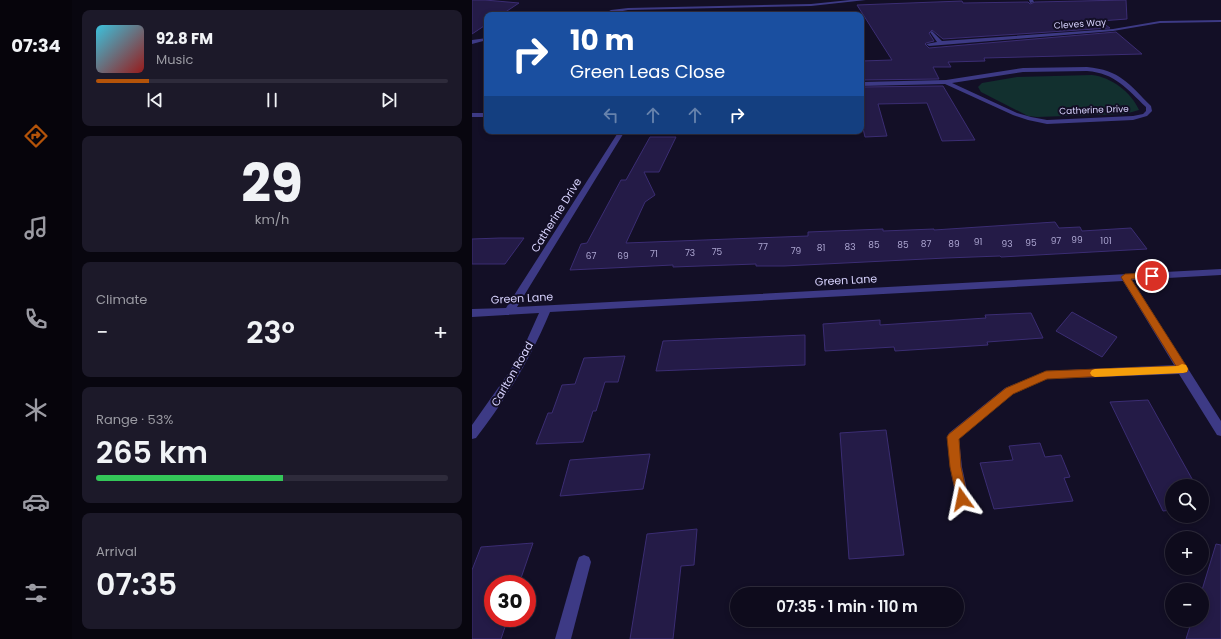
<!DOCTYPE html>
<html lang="en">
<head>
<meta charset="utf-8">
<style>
	:root { --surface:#0e0b1c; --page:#1c1929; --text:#f1f3f6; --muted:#9b9ba3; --line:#2e2b3b; --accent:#b45309 }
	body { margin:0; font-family:Poppins,sans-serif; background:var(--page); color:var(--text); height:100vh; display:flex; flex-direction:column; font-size:15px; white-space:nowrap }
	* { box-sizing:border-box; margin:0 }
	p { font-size:13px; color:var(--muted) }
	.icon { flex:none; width:22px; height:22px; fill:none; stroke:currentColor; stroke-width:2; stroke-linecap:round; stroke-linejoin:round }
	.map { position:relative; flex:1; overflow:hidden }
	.side { display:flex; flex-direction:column; gap:10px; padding:10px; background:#08060f; width:400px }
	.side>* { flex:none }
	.hud { position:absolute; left:12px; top:12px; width:380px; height:122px; border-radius:8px; box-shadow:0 2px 6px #0003,0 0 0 1px var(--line); background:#1a4fa0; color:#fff; overflow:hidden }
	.fabs { position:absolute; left:693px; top:479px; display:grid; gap:8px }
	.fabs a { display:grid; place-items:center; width:44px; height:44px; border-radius:50%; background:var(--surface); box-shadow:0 2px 6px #0003,0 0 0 1px var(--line); font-size:20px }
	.speed { position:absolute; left:12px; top:575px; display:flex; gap:8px; font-size:20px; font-weight:700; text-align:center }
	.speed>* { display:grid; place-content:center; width:52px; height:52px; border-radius:50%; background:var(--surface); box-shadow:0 2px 6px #0003,0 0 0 1px var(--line); line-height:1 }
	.speed .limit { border:6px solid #d22; background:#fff; color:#111 }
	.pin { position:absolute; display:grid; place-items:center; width:34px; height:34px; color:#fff; margin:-17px; border:2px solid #fff; border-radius:50%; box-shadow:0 1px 4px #0007 }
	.me { position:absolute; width:44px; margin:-22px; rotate:348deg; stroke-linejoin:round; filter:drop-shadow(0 0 3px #0008) }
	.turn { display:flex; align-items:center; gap:14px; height:84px; padding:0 20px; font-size:18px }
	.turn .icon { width:52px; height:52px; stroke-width:2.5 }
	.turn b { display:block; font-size:28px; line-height:34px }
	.lanes { display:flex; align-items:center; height:38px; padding:0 20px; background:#0003; justify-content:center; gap:20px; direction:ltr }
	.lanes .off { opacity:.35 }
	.big { font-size:30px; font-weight:600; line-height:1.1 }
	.side .widget { flex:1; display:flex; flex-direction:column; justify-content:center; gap:6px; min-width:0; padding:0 14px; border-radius:8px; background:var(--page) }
	.side .dial { align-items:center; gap:0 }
	.dial b { font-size:52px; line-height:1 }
	.song { display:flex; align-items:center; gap:12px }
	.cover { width:48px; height:48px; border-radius:6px; background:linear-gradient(135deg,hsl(190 70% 55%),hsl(0 70% 35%)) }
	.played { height:4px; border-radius:2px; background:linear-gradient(90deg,var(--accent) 15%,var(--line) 15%) }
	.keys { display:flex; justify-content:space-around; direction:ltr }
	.heat { display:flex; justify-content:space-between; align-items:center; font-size:22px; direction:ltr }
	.charge { height:6px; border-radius:3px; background:linear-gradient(90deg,#34c759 53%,var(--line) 0) }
	.trip { position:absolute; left:258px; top:587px; width:234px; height:40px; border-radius:20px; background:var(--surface); box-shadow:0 2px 6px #0003,0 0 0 1px var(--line); font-weight:600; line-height:40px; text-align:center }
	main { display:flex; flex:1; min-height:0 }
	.dock { display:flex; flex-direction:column; width:72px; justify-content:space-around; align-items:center; background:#06040b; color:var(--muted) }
	.dock .icon { width:28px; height:28px }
	.dock .selected { color:var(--accent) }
	.dock b { font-size:18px; color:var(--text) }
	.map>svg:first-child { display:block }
</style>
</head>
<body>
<main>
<nav class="dock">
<b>07:34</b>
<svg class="icon selected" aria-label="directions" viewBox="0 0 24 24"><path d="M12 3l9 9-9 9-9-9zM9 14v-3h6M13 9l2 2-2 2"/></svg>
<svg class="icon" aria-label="music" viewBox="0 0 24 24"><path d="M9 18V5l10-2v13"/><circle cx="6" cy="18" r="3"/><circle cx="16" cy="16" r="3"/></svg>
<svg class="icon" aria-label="phone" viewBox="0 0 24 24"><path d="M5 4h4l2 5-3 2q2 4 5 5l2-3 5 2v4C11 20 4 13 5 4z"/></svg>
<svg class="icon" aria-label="climate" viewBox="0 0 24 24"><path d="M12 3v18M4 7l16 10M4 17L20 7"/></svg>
<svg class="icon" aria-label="car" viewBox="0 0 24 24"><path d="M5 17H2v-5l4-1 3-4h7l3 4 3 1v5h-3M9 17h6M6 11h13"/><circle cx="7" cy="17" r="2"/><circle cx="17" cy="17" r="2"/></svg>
<svg class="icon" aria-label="filters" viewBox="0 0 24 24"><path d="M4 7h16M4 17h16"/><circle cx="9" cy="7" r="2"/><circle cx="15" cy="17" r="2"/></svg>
</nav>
<section class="side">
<div class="widget">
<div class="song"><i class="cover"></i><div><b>92.8 FM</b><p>Music</p></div></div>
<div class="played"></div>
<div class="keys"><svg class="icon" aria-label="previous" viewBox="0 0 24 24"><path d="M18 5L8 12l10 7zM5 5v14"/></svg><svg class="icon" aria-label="pause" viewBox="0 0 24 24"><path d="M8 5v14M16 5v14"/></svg><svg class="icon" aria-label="next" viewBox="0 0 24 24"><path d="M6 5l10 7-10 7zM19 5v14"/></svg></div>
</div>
<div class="widget dial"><b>29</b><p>km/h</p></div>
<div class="widget"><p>Climate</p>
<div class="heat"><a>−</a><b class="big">23°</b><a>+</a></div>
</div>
<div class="widget"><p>Range · 53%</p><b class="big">265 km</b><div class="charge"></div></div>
<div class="widget"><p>Arrival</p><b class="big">07:35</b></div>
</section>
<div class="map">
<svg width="749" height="639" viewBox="0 0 749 639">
	<rect width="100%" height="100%" fill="#130f26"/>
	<path fill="#12302f" d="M 620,75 C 639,77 659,92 667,110 L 653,114 L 565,117 L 556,116 L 509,92 L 506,87 L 510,83 L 545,77 Z"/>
	<g fill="#241b47" stroke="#3b2d73">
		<polygon points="0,0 13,0 47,3 29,15 15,15 15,24 0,34"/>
		<polygon points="654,0 655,19 628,21 638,28 471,39 460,30 457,33 462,41 454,43 453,44 457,48 644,32 670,54 512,58 513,61 476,62 479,67 461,67 467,79 389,80 389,61 420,60 385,5 490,1 491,3 556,2 558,4 563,2"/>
		<polygon points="471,86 503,140 470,141 455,103 406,104 415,136 393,137 389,120 389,87"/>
		<polygon points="178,137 204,137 187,172 172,172 183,195 173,202 154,243 336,236 336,232 411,229 411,231 462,229 462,230 583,222 587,228 608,227 610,231 659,228 675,249 529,257 528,256 474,258 312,266 284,266 284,264 201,267 201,265 98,270 109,244 115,243 149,180 154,180"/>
		<polygon points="28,238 52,238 33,264 0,264 0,239"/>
		<polygon points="600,312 645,337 630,357 584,331"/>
		<polygon points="559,313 571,338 515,342 516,345 423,351 422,347 353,351 351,324 408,320 408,325 514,318 513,315"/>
		<polygon points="333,335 333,365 184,371 191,341"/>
		<polygon points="153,356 146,382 133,382 124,411 121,411 111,442 64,444 76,413 80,413 90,385 103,384 112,358"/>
		<polygon points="676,400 724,486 700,486 700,510 691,511 638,402"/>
		<polygon points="414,430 432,555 377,559 368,433"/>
		<polygon points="568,443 573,457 589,455 598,477 592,478 601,501 522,509 508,463 541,460 537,446"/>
		<polygon points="178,454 171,489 88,496 98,460"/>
		<polygon points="225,529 222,565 209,566 201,639 158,639 175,534"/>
		<polygon points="61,543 47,584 21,584 21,618 36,618 29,639 0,639 0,570 9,547"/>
		<polygon points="744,544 749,545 749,639 714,639 720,620 730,620 730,590"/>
	</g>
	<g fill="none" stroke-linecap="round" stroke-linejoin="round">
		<g fill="#3d3a85" fill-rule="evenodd">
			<polygon points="378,0 394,0 339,6 156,10 130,15 139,10 156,8 339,4"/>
			<polygon points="557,0 561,0 562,2 558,3"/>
			<polygon points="749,20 749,22 688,23 641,31 457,46 454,44 465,42 458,32 460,31 470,41 641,29 688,21"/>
			<polygon points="15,38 15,40 0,44 0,40"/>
			<path d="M 615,67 C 648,70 657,84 679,106 L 680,111 L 675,116 L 661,120 L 575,124 L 556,120 L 541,115 L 473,84 L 389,86 L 389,82 L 474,80 L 551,68 ZM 615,71 C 643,73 655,89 674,107 L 674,111 L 671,114 L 661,116 L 575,120 L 559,117 L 545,113 L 480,83 L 551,72 Z"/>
			<rect x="0" y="113" width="15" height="4"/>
			<path d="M 147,131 L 153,131 L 45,307 L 749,269 L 749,275 L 660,280 L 749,421 L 749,436 L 745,435 L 707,374 L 575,379 L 541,394 L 487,439 L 490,467 L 497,499 L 495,504 L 490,505 L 485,504 L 478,467 L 475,437 L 477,433 L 533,388 L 574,371 L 702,365 L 651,281 L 78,312 C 59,358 34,399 4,438 L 0,439 L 0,425 L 38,371 L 54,342 L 67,313 L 0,317 L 0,309 L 34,308 Z"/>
			<polygon points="112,555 117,557 119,562 99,639 83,639 105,562 107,557"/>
		</g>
	</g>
	<polygon fill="#b45309" stroke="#753606" points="680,273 683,273 685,276 683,278 659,279 715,367 716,369 715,372 575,379 541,394 487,439 489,467 496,499 494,503 490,505 486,503 478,467 475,437 477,434 534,388 574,371 704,366 649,277 653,274"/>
	<polygon fill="#f59e0b" points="710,364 714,365 716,369 715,372 711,373 623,377 620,376 618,373 620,370 623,369 706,366"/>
	<g text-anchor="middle" stroke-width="4" stroke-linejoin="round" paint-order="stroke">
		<g font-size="9" fill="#d9d4ff" stroke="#130f26">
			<text transform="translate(608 24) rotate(-4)" y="3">Cleves Way</text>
			<text transform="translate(622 110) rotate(-2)" y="3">Catherine Drive</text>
		</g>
		<g font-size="9" fill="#aca6d1">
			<text x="605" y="243">99</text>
			<text x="584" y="244">97</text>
			<text x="634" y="244">101</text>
			<text x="506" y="245">91</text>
			<text x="559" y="246">95</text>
			<text x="454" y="247">87</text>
			<text x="482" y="247">89</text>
			<text x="535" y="247">93</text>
			<text x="402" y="248">85</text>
			<text x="431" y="248">85</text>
			<text x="291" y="250">77</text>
			<text x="378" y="250">83</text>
			<text x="349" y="251">81</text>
			<text x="324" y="254">79</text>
			<text x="245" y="255">75</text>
			<text x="218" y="256">73</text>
			<text x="182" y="257">71</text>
			<text x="119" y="259">67</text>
			<text x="151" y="259">69</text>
		</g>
		<g font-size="11" fill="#d9d4ff" stroke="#130f26">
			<text transform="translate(84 215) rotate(-58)" y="4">Catherine Drive</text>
			<text transform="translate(374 280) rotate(-3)" y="4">Green Lane</text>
			<text transform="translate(50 298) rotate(-3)" y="4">Green Lane</text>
			<text transform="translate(40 374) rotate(-60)" y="4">Carlton Road</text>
		</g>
	</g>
</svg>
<div class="fabs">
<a><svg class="icon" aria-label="search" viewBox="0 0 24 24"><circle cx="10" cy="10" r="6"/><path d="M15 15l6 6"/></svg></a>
<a>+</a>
<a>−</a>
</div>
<div class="speed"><div class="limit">30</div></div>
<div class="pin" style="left:680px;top:276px;background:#d93025"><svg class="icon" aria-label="arrive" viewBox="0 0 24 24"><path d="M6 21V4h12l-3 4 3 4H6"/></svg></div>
<svg class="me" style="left:490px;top:499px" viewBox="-20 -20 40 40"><path d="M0-17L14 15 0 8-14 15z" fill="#b45309" stroke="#fff" stroke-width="4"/></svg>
<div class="trip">07:35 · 1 min · 110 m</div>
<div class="hud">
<div class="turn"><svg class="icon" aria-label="right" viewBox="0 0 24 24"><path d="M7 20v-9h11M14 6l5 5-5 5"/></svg><div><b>10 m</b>Green Leas Close</div></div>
<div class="lanes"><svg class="icon off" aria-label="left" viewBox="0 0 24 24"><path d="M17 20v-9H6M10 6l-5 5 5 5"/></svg><svg class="icon off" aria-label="ahead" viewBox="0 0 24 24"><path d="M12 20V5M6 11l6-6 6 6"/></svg><svg class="icon off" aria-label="ahead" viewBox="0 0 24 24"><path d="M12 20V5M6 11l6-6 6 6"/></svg><svg class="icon" aria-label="right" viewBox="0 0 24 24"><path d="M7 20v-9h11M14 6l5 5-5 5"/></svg></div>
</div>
</div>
</main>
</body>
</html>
